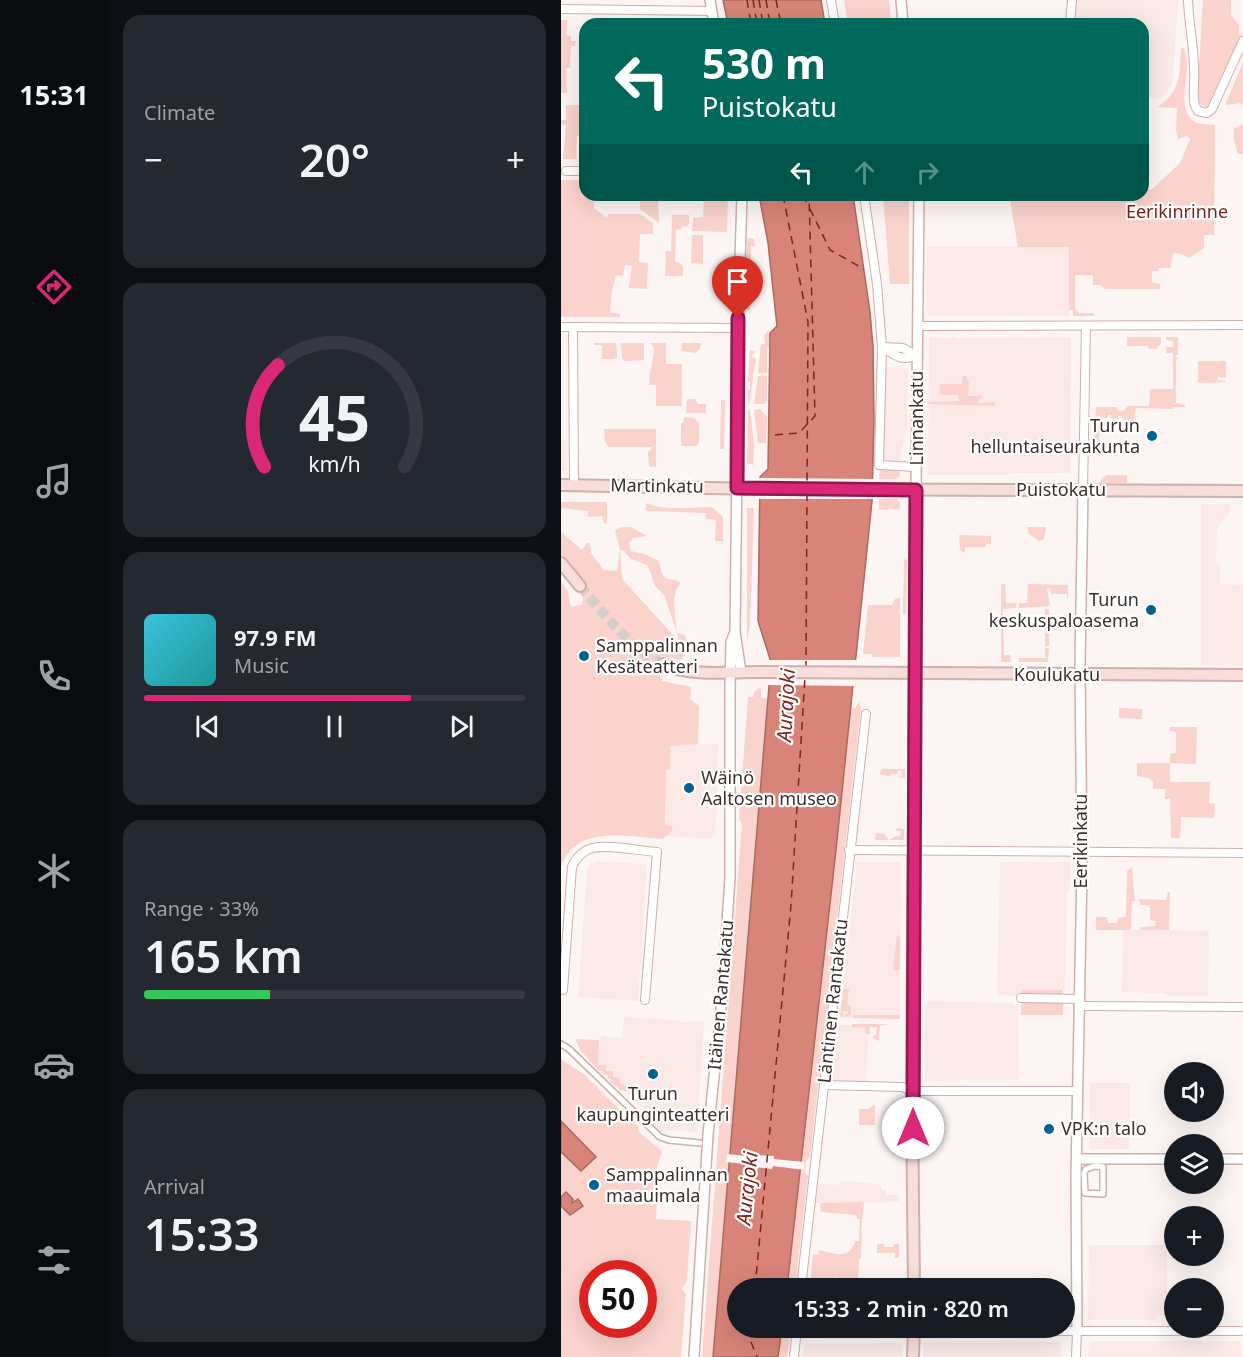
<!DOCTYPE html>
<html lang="en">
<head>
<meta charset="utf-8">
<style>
	:root { --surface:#171b24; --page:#242831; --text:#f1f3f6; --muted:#9ea1a6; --line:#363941; --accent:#db2777 }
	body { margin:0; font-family:"Noto Sans",sans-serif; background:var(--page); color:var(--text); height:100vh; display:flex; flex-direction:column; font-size:22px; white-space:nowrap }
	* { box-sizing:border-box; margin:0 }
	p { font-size:20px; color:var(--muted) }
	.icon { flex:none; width:33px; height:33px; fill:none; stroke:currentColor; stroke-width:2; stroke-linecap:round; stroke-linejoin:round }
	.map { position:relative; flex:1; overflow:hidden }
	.details { display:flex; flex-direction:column; gap:15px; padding:15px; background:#0d0f14; width:453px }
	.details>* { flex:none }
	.top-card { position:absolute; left:18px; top:18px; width:570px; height:183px; border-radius:18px; box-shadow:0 6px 24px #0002; background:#00695c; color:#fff; overflow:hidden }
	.buttons { position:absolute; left:603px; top:1062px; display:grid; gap:12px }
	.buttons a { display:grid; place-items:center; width:60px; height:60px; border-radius:50%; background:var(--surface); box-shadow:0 6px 24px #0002; font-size:30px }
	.speed { position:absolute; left:18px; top:1260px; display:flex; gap:12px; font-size:30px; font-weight:700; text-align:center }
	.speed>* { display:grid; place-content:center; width:78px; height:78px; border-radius:50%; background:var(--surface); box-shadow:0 6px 24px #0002; line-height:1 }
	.speed .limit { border:9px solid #d22; background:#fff; color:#111 }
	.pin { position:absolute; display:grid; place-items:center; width:51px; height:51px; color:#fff; margin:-62px -26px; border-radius:50% 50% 50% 0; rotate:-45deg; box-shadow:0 0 6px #0007 }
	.pin .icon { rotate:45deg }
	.me { position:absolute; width:66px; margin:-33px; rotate:0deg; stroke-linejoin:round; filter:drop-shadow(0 0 4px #0008) }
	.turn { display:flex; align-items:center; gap:21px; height:126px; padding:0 24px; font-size:27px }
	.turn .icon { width:78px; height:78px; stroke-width:2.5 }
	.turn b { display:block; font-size:42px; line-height:51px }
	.lanes { display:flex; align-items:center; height:57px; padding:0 24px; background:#0003; justify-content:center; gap:30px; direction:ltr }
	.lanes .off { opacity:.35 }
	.big { font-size:45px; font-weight:600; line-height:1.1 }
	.details .tile { flex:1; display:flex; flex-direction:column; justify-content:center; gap:9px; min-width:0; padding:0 21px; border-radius:18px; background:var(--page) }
	.details .dial { align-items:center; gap:0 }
	.dial svg { height:156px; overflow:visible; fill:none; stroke:var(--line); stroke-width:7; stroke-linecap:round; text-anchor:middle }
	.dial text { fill:var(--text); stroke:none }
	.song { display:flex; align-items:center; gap:18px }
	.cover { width:72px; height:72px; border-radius:9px; background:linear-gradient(135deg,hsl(190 70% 55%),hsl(180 70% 35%)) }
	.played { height:6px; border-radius:3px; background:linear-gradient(90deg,var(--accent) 70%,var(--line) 70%) }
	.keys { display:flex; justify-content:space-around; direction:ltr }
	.heat { display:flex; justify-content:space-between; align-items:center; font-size:33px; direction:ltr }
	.charge { height:9px; border-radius:4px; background:linear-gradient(90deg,#34c759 33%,var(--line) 0) }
	.trip { position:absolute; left:166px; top:1278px; width:348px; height:60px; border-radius:30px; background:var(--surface); box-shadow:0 6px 24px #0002; font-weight:600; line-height:60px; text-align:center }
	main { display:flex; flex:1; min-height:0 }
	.menu { display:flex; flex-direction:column; width:108px; justify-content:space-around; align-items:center; background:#090b0e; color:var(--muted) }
	.menu .icon { width:42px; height:42px }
	.menu .selected { color:var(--accent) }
	.menu b { font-size:27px; color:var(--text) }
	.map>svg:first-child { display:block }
</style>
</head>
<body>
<main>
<nav class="menu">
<b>15:31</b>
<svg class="icon selected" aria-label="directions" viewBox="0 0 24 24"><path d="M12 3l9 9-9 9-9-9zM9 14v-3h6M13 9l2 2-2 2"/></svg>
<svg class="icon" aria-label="music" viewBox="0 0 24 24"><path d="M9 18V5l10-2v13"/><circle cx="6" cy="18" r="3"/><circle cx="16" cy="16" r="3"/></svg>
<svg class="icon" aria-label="phone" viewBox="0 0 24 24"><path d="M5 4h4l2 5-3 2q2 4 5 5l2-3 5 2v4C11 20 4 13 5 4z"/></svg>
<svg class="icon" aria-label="climate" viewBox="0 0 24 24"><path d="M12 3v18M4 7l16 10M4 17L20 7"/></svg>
<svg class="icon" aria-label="car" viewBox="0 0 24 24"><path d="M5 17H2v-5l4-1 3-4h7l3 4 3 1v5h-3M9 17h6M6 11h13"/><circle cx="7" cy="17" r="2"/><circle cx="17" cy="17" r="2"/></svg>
<svg class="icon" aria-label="filters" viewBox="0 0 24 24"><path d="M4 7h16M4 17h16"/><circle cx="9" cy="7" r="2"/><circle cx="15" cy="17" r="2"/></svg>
</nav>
<section class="details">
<div class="tile"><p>Climate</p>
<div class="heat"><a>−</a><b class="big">20°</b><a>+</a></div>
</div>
<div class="tile dial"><svg viewBox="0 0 100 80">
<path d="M14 69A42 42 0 1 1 86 69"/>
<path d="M14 69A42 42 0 0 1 21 17" stroke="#db2777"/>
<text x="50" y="56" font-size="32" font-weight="700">45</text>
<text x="50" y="72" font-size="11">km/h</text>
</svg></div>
<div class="tile">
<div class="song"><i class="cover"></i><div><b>97.9 FM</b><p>Music</p></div></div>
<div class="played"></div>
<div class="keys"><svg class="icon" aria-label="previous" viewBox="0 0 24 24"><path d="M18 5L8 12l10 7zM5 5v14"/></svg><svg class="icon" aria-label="pause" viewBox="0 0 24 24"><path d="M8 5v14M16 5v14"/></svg><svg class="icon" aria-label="next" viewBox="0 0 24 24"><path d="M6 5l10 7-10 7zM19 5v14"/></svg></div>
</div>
<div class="tile"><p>Range · 33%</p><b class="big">165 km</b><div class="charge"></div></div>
<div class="tile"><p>Arrival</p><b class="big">15:33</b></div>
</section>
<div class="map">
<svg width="682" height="1357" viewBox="0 0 682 1357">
	<rect width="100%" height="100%" fill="#fcf5f4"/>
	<g fill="#fae9e6">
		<polygon points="515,0 617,0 612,78 610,86 605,94 597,98 582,99 582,24 514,24"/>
		<polygon points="366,246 508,246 508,316 368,316 366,312"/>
		<polygon points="393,336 394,338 510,338 509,473 448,473 448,475 367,475 368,337 388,338"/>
		<polygon points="324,367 347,368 346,431 344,433 338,462 321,462"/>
		<rect x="0" y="440" width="5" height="31"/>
		<polygon points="640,504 670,504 668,513 656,529 655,564 659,565 659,584 682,585 682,665 640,665"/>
		<polygon points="105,743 157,744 156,810 154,831 149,839 104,836"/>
		<polygon points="38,861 82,864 86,866 77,1001 17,997 26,871 30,864"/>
		<polygon points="296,862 340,862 339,1019 279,1018"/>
		<polygon points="439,862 509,862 509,888 506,894 504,990 461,990 461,996 436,995"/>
		<polygon points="562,930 648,931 647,996 608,996 603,993 561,992"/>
		<polygon points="369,1001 452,1003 457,1009 458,1080 364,1081 364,1004"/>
		<polygon points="63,1017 143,1022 136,1132 103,1130 102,1133 90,1123 90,1112 84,1111 37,1063 40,1036 61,1038"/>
		<polygon points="278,1025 307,1025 306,1082 269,1082 276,1026"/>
		<polygon points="529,1083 569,1083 568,1149 528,1149"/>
		<polygon points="281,1181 319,1184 321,1190 325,1190 325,1195 338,1195 338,1202 255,1203 257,1183 275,1185"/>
		<polygon points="528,1245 606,1245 606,1315 596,1315 595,1320 527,1320"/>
		<polygon points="398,1341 500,1342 500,1357 362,1357 362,1343"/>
		<polygon points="528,1341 680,1341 680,1357 527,1357"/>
		<polygon points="338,1343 341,1346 341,1357 242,1357 243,1344"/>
	</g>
	<g fill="#f9d3cc" fill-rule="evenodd">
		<polygon points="283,0 328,0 330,24 287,24"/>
		<polygon points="642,0 670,0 670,15 678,25 678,35 681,34 653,100 645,107 638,103 636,97"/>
		<polygon points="0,20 6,20 5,35 10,36 10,41 15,41 14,46 10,46 9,68 5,68 6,93 0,93"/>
		<path d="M 622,47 C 635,70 610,106 635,123 L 654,125 L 653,235 L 643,235 L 643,248 L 628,258 L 620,254 L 612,253 L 609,268 L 598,268 L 597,271 L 591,271 L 591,282 L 599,284 L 599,289 L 544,289 L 539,285 L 532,285 L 532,275 L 514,275 L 514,308 L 518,313 L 532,313 L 534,316 L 512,316 L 512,310 L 508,310 L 508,247 L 457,247 L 448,195 L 582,195 L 582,187 L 590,190 L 619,163 L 629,139 L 626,136 L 617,139 L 615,130 L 616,108 L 597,107 C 620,90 618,77 620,49 Z"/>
		<polygon points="682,62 682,106 680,103 665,105 664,105"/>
		<polygon points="5,105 24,105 24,136 16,136 15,159 2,159 5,125 0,124 0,120 5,120"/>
		<polygon points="678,125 682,125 682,154 677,154 673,139 673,128 677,127"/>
		<polygon points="0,180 24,180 24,195 33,195 33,208 46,218 47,214 79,214 92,223 92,234 79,234 78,262 87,263 86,289 68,288 71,266 64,265 62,276 55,275 51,291 49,312 59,314 59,317 0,317"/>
		<polygon points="79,195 97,195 98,223 79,209"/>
		<polygon points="143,195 167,195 166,232 131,231 132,218 142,217"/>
		<polygon points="322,195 348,195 348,284 329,284"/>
		<polygon points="111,215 128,215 128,224 125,227 121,226 121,229 115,230 114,262 119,263 122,266 122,276 104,276 105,251 110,251"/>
		<polygon points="131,235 142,235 142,264 130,263"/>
		<polygon points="188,238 193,239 194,246 190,246 189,310 184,309 186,241"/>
		<polygon points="207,331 209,333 208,347 206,347 206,373 197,373 200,344 204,344 203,335"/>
		<polygon points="566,337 600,337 600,343 595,349 588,349 587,346 566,346"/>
		<polygon points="605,337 617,337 617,355 614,355 615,358 617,358 615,360 615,403 624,405 624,407 612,407 612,409 575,408 573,425 569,425 569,420 562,420 561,416 557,416 557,419 550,418 550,415 547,415 547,418 540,418 539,421 534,421 535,407 556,407 556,410 562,411 567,406 588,406 589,389 612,389 612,353 605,353 605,347 612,347 612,341 605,340"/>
		<polygon points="33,343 55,343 56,357 53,359 41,359 41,345 33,345"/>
		<polygon points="60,343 83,343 83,360 63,361 61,358"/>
		<path d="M 89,343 L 105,343 L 105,364 L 121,364 L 121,406 L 95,406 L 95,385 L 88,385 C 88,371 93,361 93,347 Z"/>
		<polygon points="121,343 140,343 139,349 134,353 121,351"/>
		<polygon points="189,350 195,352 191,354 191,358 195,358 195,361 192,375 189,403 187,404 187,390 189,390 189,382 187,382"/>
		<polygon points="637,361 656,361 657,365 657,361 665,361 665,378 658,377 657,375 656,380 665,381 665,382 637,383"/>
		<polygon points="197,376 206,376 206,400 203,404 193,404"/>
		<polygon points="402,376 405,376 408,383 407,396 421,396 422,398 418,399 418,403 434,402 434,406 367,404 367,402 398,401 397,395 379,395 378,384 401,384"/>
		<polygon points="126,399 134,399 137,404 145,404 145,413 125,413"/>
		<polygon points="160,400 164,400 163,449 159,449"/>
		<polygon points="189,409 193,446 192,464 186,464 187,410"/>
		<polygon points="199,409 206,417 205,443 197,443 193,410"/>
		<polygon points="123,417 133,418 138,423 138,443 135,446 120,446 120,423 122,423"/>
		<polygon points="534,423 541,423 538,425 538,455 534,455"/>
		<polygon points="43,429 95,429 95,467 88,466 87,452 90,450 91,447 48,447 44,442"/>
		<polygon points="319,469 339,470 339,476 334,479 318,479"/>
		<polygon points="546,475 566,475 566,483 539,483 541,478"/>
		<polygon points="318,499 336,499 339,503 338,510 329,508 326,510 318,509"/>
		<polygon points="0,502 46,502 46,524 43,523 41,516 27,517 27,511 1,508 0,511"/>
		<path d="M 85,503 C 99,511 134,507 151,507 L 162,517 L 162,541 L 154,541 L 155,520 L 145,519 L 145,513 L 85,511 Z"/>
		<polygon points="186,508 193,508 189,623 186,643"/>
		<path d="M 61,527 L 70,527 L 86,536 L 72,538 L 68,543 L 70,551 L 83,554 L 98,561 L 101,574 L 106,579 L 114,580 L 120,583 C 108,594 115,618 116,633 L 124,635 L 127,649 L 120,660 L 100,656 L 101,681 L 130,687 L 129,699 L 138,706 L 137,744 L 109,746 L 109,769 L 105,770 L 104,825 L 111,826 L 111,831 L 102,839 C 67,837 14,824 0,867 L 0,581 L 7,591 L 10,607 L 21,605 L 24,581 L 0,555 L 0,532 L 21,550 L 26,543 L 29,543 L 30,553 L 43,570 L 56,571 L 59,550 L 54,530 ZM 59,550 L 63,551 L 70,559 L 86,565 L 89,571 L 94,586 L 103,595 L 117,635 L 119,654 L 113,636 L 61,579 Z"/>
		<polygon points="466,527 485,527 483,539 478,541 468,534"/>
		<polygon points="398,535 430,536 430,544 425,544 425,547 404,547 404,553 399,550"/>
		<polygon points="343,559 346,560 345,614 342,614"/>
		<polygon points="440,584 444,584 445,603 455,603 455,608 442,609 443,655 449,655 450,662 440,662"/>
		<polygon points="467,584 507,585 507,603 506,594 490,594 489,588 486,589 489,606 458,608 458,603 466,603"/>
		<polygon points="339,598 339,657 311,657 311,654 302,654 307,605 331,605 334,599"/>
		<rect x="484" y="609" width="4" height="37"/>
		<polygon points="484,648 488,648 487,662 458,662 458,658 484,658"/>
		<polygon points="198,688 200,688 200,698 294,708 298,702 300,708 249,1157 245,1161 244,1172 247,1176 234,1288 177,1288 177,1328 230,1328 226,1357 141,1357 181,823 178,819 187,697 192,697 193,692"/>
		<polygon points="558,708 581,709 581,719 558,718"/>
		<polygon points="609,727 636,727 635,764 609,763 609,782 649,782 648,803 654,804 653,818 620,817 619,838 610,838 609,799 604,799 604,789 592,789 592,782 588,778 576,776 576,763 609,763 609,754 615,753 615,732 609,731"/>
		<polygon points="320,769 344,769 344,779 337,776 341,776 340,770 337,771 337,774 331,774 327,776 319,774"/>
		<polygon points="336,828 343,829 343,840 314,840 315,833 323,834 328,840 335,836 339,837 340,831 335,831"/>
		<polygon points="571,867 574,901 571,901 570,930 535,930 535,917 546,917 547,923 556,923 557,918 565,917 566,871"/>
		<polygon points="607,892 609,892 608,930 579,930 580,927 594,926 595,921 589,920 589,905 579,905 578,899 605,900"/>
		<polygon points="336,936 339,937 339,970 332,970"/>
		<polygon points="282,989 288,989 286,1005 290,1006 290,1015 284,1017 284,1014 287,1014 287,1011 282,1011 282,1017 279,1017"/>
		<polygon points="461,990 502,990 502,1015 460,1015"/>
		<polygon points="292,1015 339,1015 339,1019 292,1018"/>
		<polygon points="291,1024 328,1024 319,1026 318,1041 311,1038 315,1034 316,1027 309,1027 309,1034 304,1034 304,1028 291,1027"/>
		<polygon points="14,1039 38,1040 37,1065 45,1065 45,1071 52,1071 52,1077 59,1078 59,1084 65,1085 65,1091 58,1090 58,1088 49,1082 50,1079 47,1079 47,1076 41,1073 41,1071 38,1071 20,1051"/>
		<path d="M 0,1059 L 24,1075 L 65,1116 L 77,1126 L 78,1132 L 101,1151 L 95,1171 L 95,1185 L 91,1196 L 96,1202 L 95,1219 L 130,1221 L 126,1280 L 121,1289 L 125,1294 L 120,1357 L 0,1357 ZM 32,1274 L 82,1274 L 82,1324 L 32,1324 Z"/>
		<polygon points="312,1105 314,1105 314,1125 298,1125 298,1109 307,1109"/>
		<path d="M 303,1202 L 300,1232 L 301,1233 L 300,1259 L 298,1259 L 297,1278 L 277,1281 L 276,1277 L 258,1281 L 258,1288 L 249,1287 L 252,1254 L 257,1255 L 259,1250 C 273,1254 290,1260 294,1241 L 298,1241 L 299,1219 L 296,1219 L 295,1215 L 260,1212 L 259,1203 Z"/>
		<polygon points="316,1244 323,1244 324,1247 332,1247 333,1244 338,1244 338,1258 334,1258 334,1253 316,1253"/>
	</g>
	<g fill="#d88478" stroke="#a96b62" stroke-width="1.5">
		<polygon points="162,0 260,0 264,24 167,24"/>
		<polygon points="198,195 292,195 309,312 312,347 313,419 311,501 275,850 226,1288 177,1288 177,1328 221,1328 217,1357 152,1357 210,662 197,621 199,477 207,469 209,333 216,326 207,243"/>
		<polygon points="0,1121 35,1157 20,1171 0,1152"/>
		<polygon points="5,1192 12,1199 11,1203 17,1199 22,1206 9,1215 0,1206 0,1197"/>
	</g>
	<g fill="#fcf5f4">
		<polygon points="199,478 314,479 314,499 199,499 196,498 196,479"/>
		<polygon points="206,660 298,660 295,686 205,685"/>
		<polygon points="166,1154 195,1157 196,1155 213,1156 213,1159 244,1162 243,1170 212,1166 211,1169 194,1167 194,1165 165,1162"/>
	</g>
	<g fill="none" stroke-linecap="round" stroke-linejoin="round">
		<g stroke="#852219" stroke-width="1.5" stroke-dasharray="8 6" stroke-linecap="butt">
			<polyline points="186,0 190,24"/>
			<polyline points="192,0 196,24"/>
			<polyline points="198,0 202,24"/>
			<polyline points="205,0 209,24"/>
			<polyline points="215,0 220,24"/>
			<polyline points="222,195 247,322 246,486"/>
			<polyline points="242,195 247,205"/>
			<polyline points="249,209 269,250 303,269"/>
			<polyline points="214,435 238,433 254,416 248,195"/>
			<polyline points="245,669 246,494"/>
			<polyline points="194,1288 230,905 244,677"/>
			<polyline points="191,1328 190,1342 196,1357"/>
		</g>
		<path stroke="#d6cecc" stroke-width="10" stroke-dasharray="10 5" stroke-linecap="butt" d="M 19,586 C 43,614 68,647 102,664"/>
		<g stroke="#cfb0aa" stroke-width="8">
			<g id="pedestrian">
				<polyline points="0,1044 8,1049 99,1137 108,1140 139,1143"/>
				<polygon points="534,1166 542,1167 542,1194 524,1193 523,1173 525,1169"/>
			</g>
		</g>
		<g stroke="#cfb0aa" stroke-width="10">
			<g id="minor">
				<polyline points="270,0 274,24"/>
				<path d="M 627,0 C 628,29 635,55 633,84 C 633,93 631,103 637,111 L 646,113 L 651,109 L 682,41"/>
				<polyline points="0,9 151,11"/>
				<polyline points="509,24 511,0"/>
				<polyline points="5,171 24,171"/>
				<polyline points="303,195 316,284 321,347 318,465 355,467"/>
				<polyline points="357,326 682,325"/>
				<polyline points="0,327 178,328"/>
				<polyline points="12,327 13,485"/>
				<path d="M 321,347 C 335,356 339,361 356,356"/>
				<polyline points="321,347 342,348 356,356"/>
				<polyline points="522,490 525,326"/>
				<polyline points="288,850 682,853"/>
				<path d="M 0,989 L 2,990 L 11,867 C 14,859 22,850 32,848 C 46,844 80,851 96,852 L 84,1000"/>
				<polyline points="460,998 519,999"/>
				<polyline points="519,1006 682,1007"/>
				<polyline points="263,1085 341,1087 352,1091 517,1091"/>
				<polyline points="240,1288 305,714"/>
				<polyline points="236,1331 680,1331"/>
				<polyline points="233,1357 236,1328"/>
				<polyline points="515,1357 516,1331"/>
			</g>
		</g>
		<g stroke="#cfb0aa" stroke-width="12">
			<g id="tertiary">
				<polyline points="149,0 153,24"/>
				<polyline points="340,0 342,24"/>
				<polyline points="355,490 358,195"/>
				<polyline points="180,672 174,632 178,295 181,195"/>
				<polyline points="516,1159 614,1159"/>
				<polyline points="652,1159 682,1159"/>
				<polyline points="516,1331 515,1176 521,868 519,663 522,490"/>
				<polyline points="133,1357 147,1135 161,999 169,878 169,689 170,642 174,632"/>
			</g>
		</g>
		<g stroke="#cfb0aa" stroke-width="14">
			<g id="secondary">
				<polyline points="0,485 196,489 682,491"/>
				<polyline points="0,563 19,586"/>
				<path d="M 102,664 C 131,677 166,672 197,672 L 682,675"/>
				<polyline points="353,1288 351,1109 355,490"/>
				<polyline points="352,1357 353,1328"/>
			</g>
		</g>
		<use href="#pedestrian" stroke="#fff" stroke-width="5"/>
		<use href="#minor" stroke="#fff" stroke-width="8"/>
		<use href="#tertiary" stroke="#fff" stroke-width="9"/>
		<use href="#secondary" stroke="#f6deda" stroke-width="10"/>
	</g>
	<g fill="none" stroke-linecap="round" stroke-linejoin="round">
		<g stroke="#8e194d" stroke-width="15">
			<polyline id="route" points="177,318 176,488 355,490 352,1128"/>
		</g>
		<use href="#route" stroke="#db2777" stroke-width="10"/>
	</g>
	<g fill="#006392" stroke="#fff" stroke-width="2">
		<circle cx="591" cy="436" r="6"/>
		<circle cx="590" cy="610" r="6"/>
		<circle cx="23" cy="656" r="6"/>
		<circle cx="128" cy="788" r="6"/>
		<circle cx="92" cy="1074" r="6"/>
		<circle cx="488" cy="1129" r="6"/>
		<circle cx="33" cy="1185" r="6"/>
	</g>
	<g text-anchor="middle" stroke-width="4.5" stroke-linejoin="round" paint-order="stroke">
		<g font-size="18" fill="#811e16" stroke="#fff">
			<text x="616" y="218">Eerikinrinne</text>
		</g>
		<g font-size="18" fill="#3c302e" stroke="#fff">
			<text transform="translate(356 418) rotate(-90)" y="6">Linnankatu</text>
			<text transform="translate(96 486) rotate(1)" y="6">Martinkatu</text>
			<text x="500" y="496">Puistokatu</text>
			<text x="496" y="681">Koulukatu</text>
			<text transform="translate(520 841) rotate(-90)" y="6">Eerikinkatu</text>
			<text transform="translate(160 995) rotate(-85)" y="6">Itäinen Rantakatu</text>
			<text transform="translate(272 1001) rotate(-84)" y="6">Läntinen Rantakatu</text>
		</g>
		<g font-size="18" fill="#3c302e" stroke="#fff" text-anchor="start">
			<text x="579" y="432" text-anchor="end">Turun<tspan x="579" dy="21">helluntaiseurakunta</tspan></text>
			<text x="578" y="606" text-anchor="end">Turun<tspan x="578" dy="21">keskuspaloasema</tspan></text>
			<text x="35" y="652">Samppalinnan<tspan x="35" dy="21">Kesäteatteri</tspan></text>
			<text x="140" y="784">Wäinö<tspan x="140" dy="21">Aaltosen museo</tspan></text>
			<text x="92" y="1100" text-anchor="middle">Turun<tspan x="92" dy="21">kaupunginteatteri</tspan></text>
			<text x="500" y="1135">VPK:n talo</text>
			<text x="45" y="1181">Samppalinnan<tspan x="45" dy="21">maauimala</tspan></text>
		</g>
		<g font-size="20" font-style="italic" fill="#852219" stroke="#fff">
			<text transform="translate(225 705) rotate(-87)" y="7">Aurajoki</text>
			<text transform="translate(186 1188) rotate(-84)" y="7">Aurajoki</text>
		</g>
	</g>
</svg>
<div class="buttons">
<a><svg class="icon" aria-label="sound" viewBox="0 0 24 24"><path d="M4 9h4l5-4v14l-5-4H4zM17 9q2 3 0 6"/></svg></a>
<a><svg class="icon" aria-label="layers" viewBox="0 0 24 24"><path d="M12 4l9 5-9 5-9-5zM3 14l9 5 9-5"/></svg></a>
<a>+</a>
<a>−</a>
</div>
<div class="speed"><div class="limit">50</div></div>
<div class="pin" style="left:177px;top:318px;background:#d93025"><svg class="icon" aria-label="arrive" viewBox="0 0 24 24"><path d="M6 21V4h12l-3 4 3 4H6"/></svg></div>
<svg class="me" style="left:352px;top:1128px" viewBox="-20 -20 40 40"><circle r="19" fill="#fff"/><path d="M0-13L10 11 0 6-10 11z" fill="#db2777"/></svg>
<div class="trip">15:33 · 2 min · 820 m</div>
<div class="top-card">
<div class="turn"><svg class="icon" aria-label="left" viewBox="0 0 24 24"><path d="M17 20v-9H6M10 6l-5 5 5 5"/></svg><div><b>530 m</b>Puistokatu</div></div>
<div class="lanes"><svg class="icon" aria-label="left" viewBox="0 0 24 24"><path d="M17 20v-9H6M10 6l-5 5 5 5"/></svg><svg class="icon off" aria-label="ahead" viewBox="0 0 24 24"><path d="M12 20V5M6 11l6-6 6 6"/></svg><svg class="icon off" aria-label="right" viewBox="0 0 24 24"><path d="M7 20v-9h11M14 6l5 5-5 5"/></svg></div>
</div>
</div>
</main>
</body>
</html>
